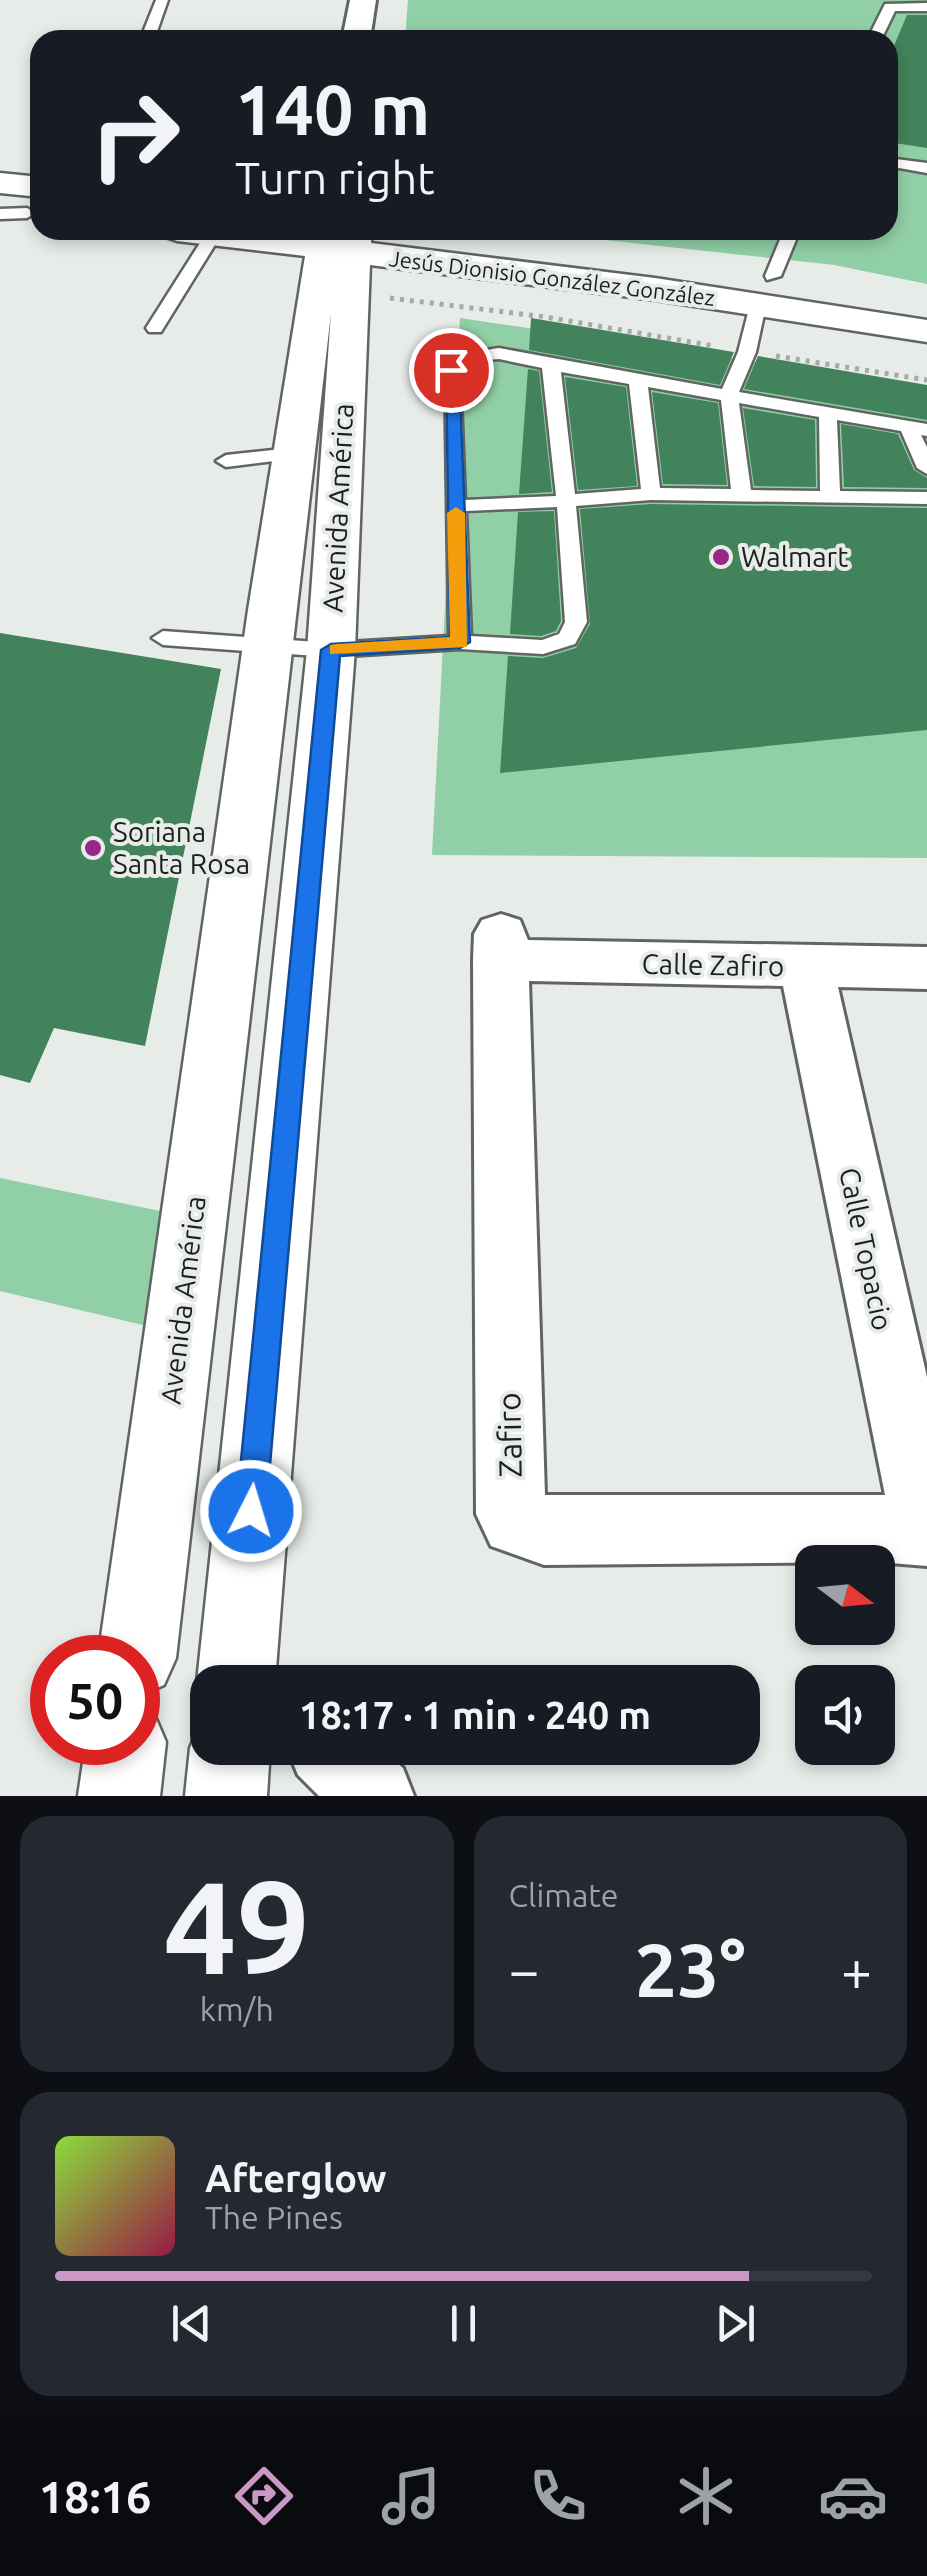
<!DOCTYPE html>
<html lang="en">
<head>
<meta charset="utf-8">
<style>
	:root { --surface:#171b24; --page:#242831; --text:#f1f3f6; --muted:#9ea1a6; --line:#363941; --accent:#c998c4 }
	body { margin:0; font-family:Ubuntu,sans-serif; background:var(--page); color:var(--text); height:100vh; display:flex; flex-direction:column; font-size:38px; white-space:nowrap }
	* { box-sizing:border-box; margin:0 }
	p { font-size:32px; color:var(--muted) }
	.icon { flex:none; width:55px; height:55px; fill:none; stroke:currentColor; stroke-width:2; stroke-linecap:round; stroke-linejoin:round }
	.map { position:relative; height:1796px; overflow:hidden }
	.drawer { display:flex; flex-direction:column; gap:20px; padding:20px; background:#0d0f14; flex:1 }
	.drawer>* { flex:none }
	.top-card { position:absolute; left:30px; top:30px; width:868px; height:210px; border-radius:30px; box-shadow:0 5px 15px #0003; background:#171b24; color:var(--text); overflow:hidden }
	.needle { width:65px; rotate:106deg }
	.fabs { position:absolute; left:795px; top:1545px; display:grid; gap:20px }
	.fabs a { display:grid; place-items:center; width:100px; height:100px; border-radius:20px; background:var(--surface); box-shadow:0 5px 15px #0003; font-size:50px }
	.speed { position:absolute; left:30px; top:1635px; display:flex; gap:20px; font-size:50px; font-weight:700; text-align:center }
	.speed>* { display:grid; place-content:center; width:130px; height:130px; border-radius:50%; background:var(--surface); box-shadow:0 5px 15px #0003; line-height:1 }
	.speed .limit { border:15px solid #d22; background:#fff; color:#111 }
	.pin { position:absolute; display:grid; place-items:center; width:85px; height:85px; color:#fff; margin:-42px; border:5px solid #fff; border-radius:50%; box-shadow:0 2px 10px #0007 }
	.me { position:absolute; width:110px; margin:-55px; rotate:5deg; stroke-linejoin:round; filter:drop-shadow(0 0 8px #0008) }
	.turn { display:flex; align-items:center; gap:35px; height:210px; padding:0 40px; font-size:45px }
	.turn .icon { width:130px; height:130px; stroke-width:2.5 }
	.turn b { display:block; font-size:70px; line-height:85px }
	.big { font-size:75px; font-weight:700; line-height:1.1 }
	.drawer .widget { flex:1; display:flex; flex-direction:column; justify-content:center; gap:15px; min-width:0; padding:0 35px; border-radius:30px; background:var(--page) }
	.drawer .dial { align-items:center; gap:0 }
	.dial b { font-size:130px; line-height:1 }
	.song { display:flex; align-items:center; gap:30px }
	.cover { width:120px; height:120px; border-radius:15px; background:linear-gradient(135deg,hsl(90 70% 55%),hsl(340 70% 35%)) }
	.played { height:10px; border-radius:5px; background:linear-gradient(90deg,var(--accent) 85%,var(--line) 85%) }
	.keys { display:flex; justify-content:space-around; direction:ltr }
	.heat { display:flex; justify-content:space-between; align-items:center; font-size:55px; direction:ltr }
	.drawer .tiles { flex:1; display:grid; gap:20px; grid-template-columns:1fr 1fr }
	.widget:last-child { grid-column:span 2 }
	.trip { position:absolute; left:190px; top:1665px; width:570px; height:100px; border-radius:30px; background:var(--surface); box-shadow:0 5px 15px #0003; font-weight:700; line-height:100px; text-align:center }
	.menu { display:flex; height:160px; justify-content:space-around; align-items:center; background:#090b0e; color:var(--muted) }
	.menu .icon { width:70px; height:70px }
	.menu .on { color:var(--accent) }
	.menu b { font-size:45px; color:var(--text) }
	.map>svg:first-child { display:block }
</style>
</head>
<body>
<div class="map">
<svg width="927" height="1796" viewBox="0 0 927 1796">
	<rect width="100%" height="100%" fill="#e7ece9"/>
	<g fill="#91d0a7">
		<polygon points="408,0 927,0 927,284 834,265 513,230 888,230 888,40 405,40"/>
		<polygon points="460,318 927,387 927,858 432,855"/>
		<polygon points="0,1178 165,1212 147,1326 0,1291"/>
	</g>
	<g fill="#43835b">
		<polygon points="907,15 927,15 927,148 888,142 888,60"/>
		<polygon points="531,318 734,352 720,385 529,350"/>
		<polygon points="758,356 927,385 927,420 744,389"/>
		<polygon points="528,369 539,371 552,492 519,494"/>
		<polygon points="565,377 626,387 637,486 578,490"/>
		<polygon points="652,392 718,403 727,485 663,484"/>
		<polygon points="743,408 815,420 816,487 754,486"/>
		<polygon points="841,424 898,434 914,470 927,478 927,488 844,487"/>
		<polygon points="651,504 927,508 927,730 500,773 508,656 543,658 576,648 590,624 580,509"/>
		<polygon points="554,511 561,621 556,631 541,636 510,634 518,512"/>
		<polygon points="0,633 221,669 145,1046 54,1028 30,1083 0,1075"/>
	</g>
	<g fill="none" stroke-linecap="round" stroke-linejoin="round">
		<g stroke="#606562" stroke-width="5">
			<g id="service">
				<polygon points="156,0 168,0 154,40 140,40"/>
				<polygon points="927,3 927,11 895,11 881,40 867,40 885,4"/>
				<polygon points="888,158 927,163 927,173 888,166"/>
				<polygon points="0,209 27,208 35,213 27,218 0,219"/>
				<polygon points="784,230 800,230 781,276 767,280 765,276"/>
				<polygon points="207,232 221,235 161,332 149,332 146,328"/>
				<path d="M 758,300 L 766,305 L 756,352 L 739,392 L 927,424 L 927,436 L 921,435 L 927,447 L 927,474 L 917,468 L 901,431 L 837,420 L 840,491 L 927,492 L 927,504 L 651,500 L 576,506 L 587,622 L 575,644 L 543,654 L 460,649 L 331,657 L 163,645 L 152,638 L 163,631 L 331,643 L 449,636 L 445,366 L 466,353 L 499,348 L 722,389 L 738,352 L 750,305 ZM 499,359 L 542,368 L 556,496 L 465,500 L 460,371 L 477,361 ZM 561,372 L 629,384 L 641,489 L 575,494 ZM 648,387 L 721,400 L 731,489 L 660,488 ZM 739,403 L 819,417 L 820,491 L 751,490 ZM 557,507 L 565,622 L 559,634 L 542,640 L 471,636 L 466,511 Z"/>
				<polygon points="292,448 299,450 299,458 226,467 216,461 226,455"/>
			</g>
		</g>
		<g stroke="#606562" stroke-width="6">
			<g id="minor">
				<polygon points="350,0 376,0 370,40 342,40"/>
				<path d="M 501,914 L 520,920 L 528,940 L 927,947 L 927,989 L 838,987 L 927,1377 L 927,1566 L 878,1562 L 544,1565 L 491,1546 L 476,1514 L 473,960 L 474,934 L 482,920 ZM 529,981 L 783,986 L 885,1495 L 545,1495 Z"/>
				<polygon points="287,1748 380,1748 403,1768 414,1796 319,1796 298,1775"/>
			</g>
		</g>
		<g stroke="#606562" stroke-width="5">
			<g id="secondary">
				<polygon points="0,173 40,177 40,197 0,193"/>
				<polygon points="159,230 263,230 336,239 336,230 372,230 371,243 655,278 927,320 927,342 655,300 370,265 355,650 275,1682 208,1682 208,1708 197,1682 307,650 331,313 176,1658 164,1685 138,1697 138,1658 98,1658 248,610 305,256 177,241 165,237"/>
				<polygon points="138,1707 154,1714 166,1742 160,1796 78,1796 86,1742 138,1742"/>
				<polygon points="208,1717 208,1748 270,1748 267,1796 185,1796 190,1748 202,1720"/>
			</g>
		</g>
		<g stroke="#a5a9a7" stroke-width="5" stroke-dasharray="4 6" stroke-linecap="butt">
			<polyline points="390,298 546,317 714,346"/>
			<polyline points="776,356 927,380"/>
		</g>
		<use href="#service" fill="#fff" fill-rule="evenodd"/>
		<use href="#minor" fill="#fff" fill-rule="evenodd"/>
		<use href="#secondary" fill="#fff" fill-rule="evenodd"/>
	</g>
	<polygon fill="#1a73e8" stroke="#114b97" stroke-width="2.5" points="446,367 459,370 470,642 460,648 340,656 266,1511 262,1521 251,1526 240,1521 236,1511 321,650 331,644 450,637"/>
	<polygon fill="#f59e0b" points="456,507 465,513 467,647 330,654 330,645 337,644 450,637 447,513"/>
	<g fill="#982887" stroke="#e7ece9" stroke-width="4">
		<circle cx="721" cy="557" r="10"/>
		<circle cx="93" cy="848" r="10"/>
	</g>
	<g text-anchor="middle" stroke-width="8" stroke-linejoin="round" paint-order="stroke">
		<g font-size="22" fill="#1d1f1e" stroke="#e7ece9">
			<text transform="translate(552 278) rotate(7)" y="8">Jesús Dionisio González González</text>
		</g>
		<g font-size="28" fill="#1d1f1e" stroke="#e7ece9">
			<text transform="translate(338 508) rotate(-87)" y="10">Avenida América</text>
			<text transform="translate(713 965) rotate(1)" y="10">Calle Zafiro</text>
			<text transform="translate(866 1249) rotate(78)" y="10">Calle Topacio</text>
			<text transform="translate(183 1300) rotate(-83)" y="10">Avenida América</text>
		</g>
		<g font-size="28" fill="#1d1f1e" stroke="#e7ece9" text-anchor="start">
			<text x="741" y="567">Walmart</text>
			<text x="113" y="842">Soriana<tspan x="113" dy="32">Santa Rosa</tspan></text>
		</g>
		<g font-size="32" fill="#1d1f1e" stroke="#e7ece9">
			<text transform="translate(510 1435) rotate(-91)" y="11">Zafiro</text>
		</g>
	</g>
</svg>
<div class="fabs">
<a><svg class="needle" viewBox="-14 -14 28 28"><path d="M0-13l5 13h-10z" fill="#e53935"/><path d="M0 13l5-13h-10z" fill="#9ea1a6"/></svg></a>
<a><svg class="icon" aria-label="sound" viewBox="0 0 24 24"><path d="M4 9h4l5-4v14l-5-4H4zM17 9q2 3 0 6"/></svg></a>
</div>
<div class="speed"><div class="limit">50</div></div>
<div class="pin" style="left:451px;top:370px;background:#d93025"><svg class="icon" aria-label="arrive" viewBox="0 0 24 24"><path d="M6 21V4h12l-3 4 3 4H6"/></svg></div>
<svg class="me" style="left:251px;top:1511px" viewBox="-20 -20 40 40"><circle r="17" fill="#1a73e8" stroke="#fff" stroke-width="3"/><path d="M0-11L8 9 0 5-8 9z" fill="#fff"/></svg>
<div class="trip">18:17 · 1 min · 240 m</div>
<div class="top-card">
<div class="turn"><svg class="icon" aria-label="right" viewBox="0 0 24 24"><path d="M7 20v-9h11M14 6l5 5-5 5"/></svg><div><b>140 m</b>Turn right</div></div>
</div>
</div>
<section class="drawer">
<div class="tiles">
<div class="widget dial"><b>49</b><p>km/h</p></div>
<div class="widget"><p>Climate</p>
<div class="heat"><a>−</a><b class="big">23°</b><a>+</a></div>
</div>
<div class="widget">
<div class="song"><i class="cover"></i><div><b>Afterglow</b><p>The Pines</p></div></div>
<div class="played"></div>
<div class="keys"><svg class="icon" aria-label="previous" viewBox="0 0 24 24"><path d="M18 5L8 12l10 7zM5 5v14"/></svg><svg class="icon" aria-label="pause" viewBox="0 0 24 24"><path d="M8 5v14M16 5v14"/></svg><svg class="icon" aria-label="next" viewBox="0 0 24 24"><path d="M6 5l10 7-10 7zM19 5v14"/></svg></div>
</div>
</div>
</section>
<nav class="menu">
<b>18:16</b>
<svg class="icon on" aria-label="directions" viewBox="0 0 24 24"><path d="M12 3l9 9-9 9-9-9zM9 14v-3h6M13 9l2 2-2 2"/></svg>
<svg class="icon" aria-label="music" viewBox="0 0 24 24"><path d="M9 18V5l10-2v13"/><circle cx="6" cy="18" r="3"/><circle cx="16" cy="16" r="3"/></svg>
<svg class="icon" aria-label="phone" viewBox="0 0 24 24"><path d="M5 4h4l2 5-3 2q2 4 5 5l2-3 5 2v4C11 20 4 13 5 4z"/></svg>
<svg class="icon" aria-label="climate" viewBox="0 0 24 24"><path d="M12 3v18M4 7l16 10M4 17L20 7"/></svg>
<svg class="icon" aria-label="car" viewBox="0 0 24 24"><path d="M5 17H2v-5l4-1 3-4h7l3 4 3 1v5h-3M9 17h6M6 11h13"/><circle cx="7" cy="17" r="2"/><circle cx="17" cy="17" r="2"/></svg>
</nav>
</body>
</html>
